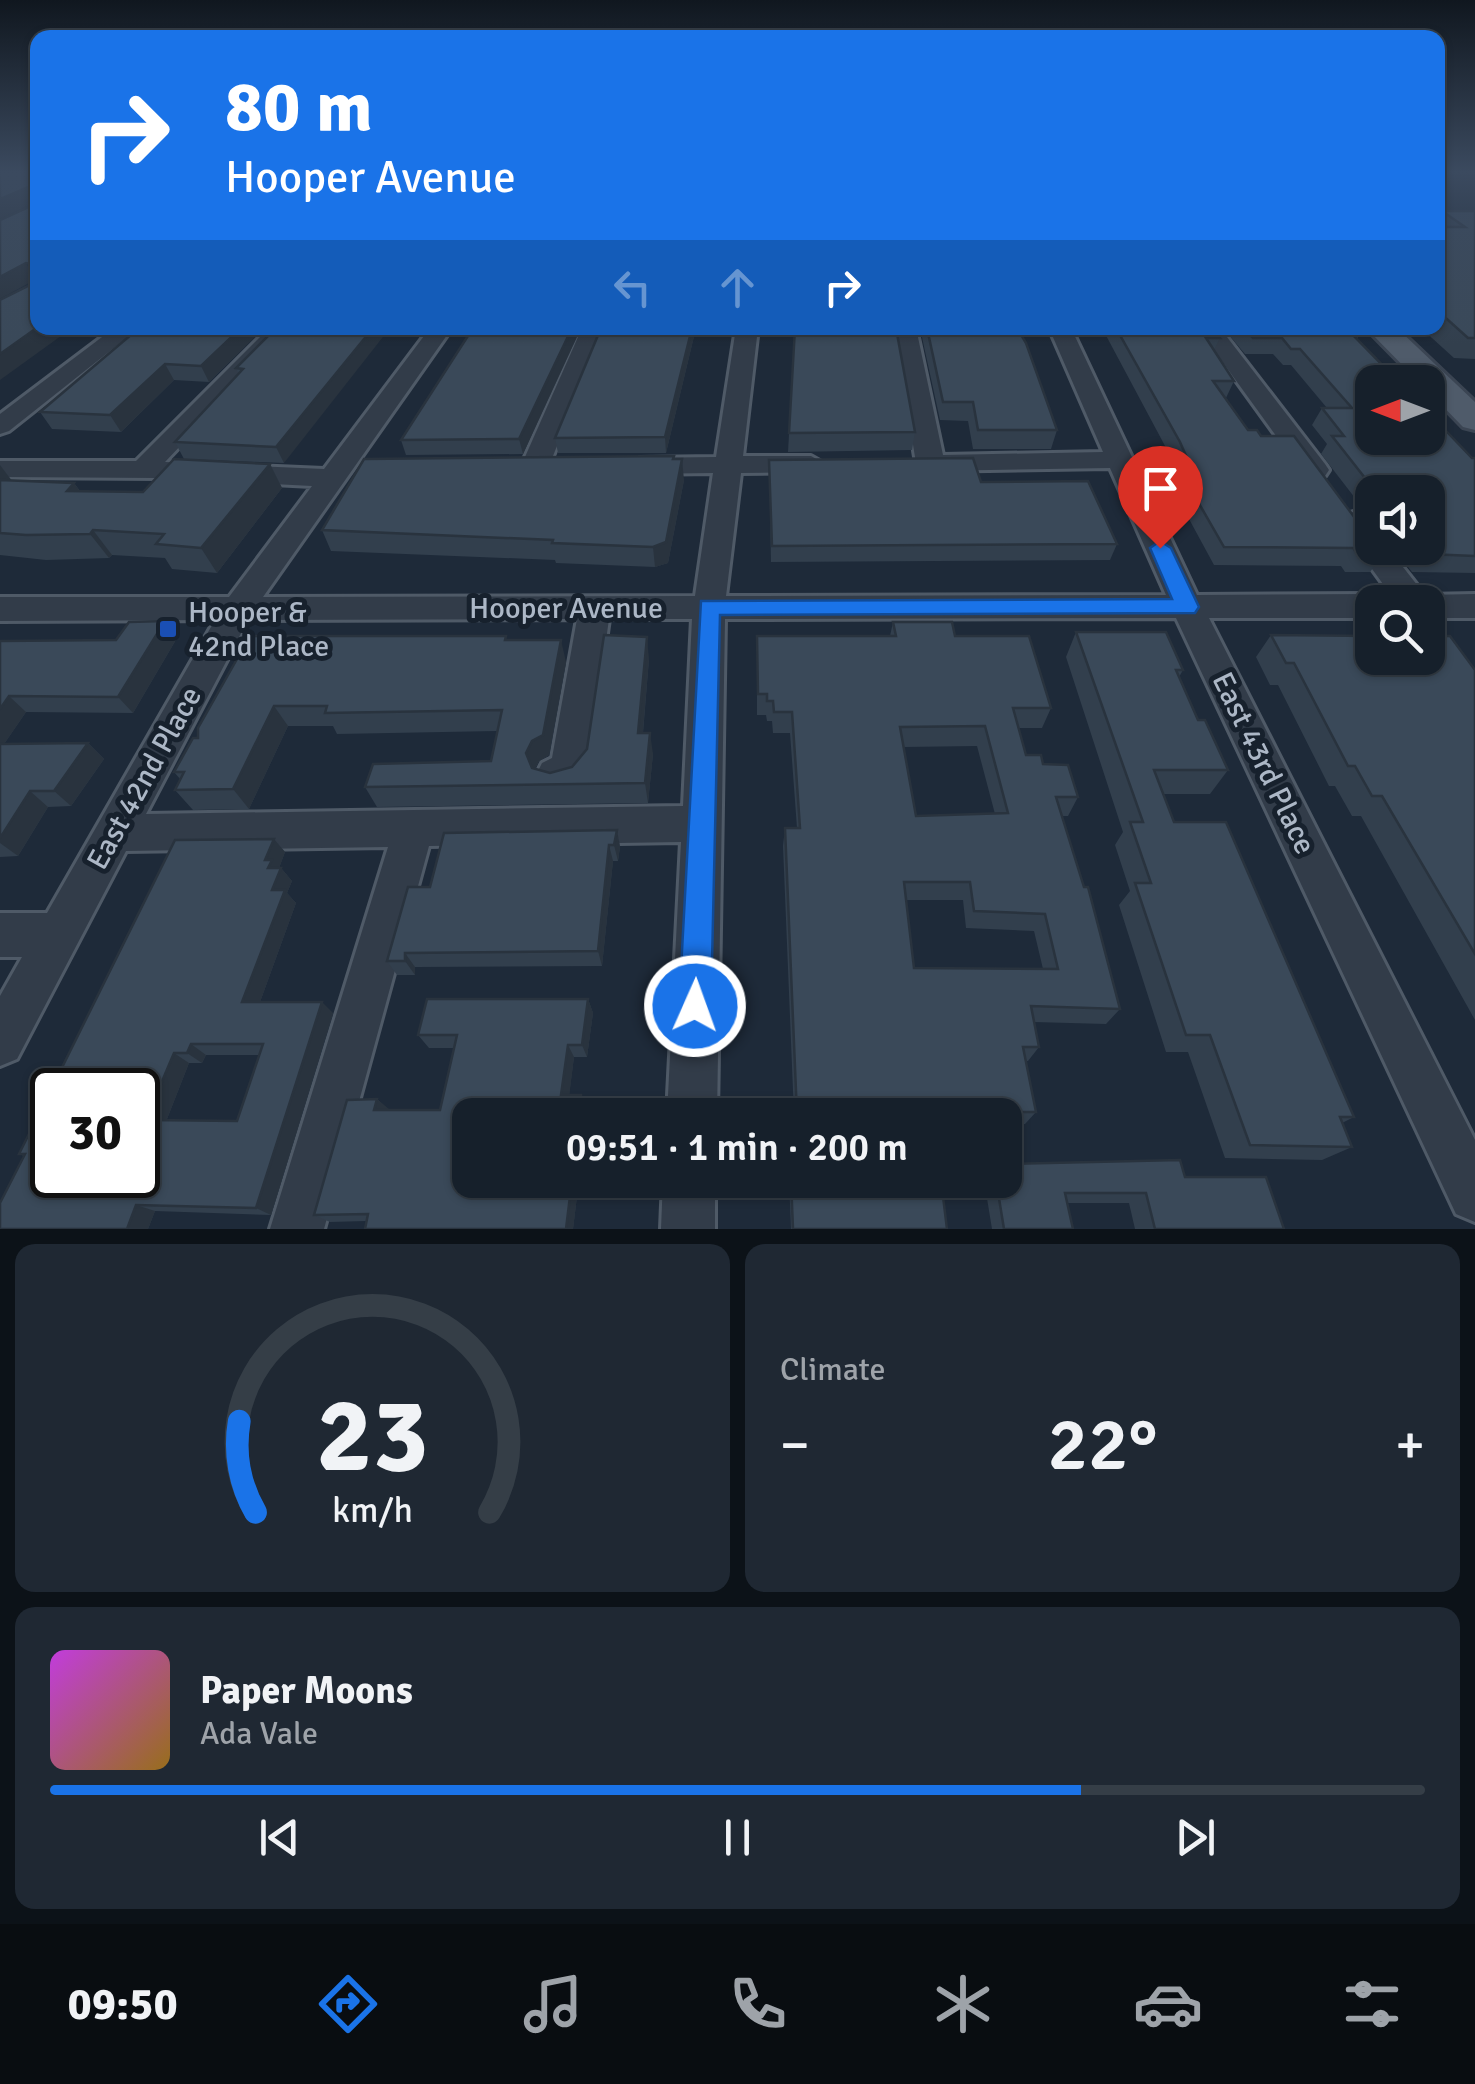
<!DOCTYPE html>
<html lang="en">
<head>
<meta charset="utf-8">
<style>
	:root { --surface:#16202b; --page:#1f2833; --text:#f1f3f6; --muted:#9ea3a9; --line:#353e47; --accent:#1a73e8 }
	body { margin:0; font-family:Signika,sans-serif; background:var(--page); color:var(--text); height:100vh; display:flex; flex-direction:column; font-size:38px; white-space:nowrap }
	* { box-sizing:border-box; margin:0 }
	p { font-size:32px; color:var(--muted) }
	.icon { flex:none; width:55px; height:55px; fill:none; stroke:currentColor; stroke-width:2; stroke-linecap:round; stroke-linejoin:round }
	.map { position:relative; height:1229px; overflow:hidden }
	.panel { display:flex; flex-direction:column; gap:15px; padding:15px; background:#0c1218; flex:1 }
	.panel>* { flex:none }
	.top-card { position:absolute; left:30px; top:30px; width:1415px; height:305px; border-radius:20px; box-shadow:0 2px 8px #0004,0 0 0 2px var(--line); background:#1a73e8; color:#fff; overflow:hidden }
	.needle { width:65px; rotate:270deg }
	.tools { position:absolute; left:1355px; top:365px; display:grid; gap:20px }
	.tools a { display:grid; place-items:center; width:90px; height:90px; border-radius:20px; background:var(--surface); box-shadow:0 2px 8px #0004,0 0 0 2px var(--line); font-size:50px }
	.speed { position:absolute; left:30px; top:1068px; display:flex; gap:20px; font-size:50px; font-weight:700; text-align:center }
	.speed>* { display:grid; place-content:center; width:130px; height:130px; border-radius:50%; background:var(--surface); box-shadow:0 2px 8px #0004,0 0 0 2px var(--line); line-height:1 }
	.speed .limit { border:5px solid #111; border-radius:15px; background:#fff; color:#111 }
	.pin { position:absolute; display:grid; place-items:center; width:85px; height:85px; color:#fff; margin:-102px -42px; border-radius:50% 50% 50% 0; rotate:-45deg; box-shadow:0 0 10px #0007 }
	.pin .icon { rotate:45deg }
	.me { position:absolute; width:110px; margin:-55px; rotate:2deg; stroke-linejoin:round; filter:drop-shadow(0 0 8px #0008) }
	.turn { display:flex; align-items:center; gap:35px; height:210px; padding:0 30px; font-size:45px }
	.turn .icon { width:130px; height:130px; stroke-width:2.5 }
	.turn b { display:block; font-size:70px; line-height:85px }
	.lanes { display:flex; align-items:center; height:95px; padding:0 30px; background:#0003; justify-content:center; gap:50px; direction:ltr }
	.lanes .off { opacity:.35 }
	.big { font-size:75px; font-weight:600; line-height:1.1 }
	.panel .tile { flex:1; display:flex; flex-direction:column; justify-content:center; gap:15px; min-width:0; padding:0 35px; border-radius:20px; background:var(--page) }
	.panel .dial { align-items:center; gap:0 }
	.dial svg { height:260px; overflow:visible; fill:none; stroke:var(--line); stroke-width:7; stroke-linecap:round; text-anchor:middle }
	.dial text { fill:var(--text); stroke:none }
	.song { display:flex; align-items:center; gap:30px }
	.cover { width:120px; height:120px; border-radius:15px; background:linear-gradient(135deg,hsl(290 70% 55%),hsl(40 70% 35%)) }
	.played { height:10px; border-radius:5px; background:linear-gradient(90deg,var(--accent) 75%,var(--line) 75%) }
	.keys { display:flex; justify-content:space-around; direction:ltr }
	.heat { display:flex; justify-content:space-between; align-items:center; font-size:55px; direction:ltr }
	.panel .tiles { flex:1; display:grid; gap:15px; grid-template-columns:1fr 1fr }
	.tile:last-child { grid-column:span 2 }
	.trip { position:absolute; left:452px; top:1098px; width:570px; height:100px; border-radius:20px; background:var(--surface); box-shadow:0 2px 8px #0004,0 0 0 2px var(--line); font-weight:600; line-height:100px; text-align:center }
	.tabs { display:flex; height:160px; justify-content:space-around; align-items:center; background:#090d11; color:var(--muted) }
	.tabs .icon { width:70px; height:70px }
	.tabs .active { color:var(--accent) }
	.tabs b { font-size:45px; color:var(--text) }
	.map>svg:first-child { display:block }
</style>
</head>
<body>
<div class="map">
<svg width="1475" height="1229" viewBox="0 0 1475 1229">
	<rect width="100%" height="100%" fill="#1e2a39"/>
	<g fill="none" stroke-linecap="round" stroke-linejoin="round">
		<g stroke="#4f5a67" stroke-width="6">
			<g id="minor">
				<polygon points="114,328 139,328 9,431 0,434 0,414"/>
				<path d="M 269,328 L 292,328 L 165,462 L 324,469 L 430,328 L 452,328 L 263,597 L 695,596 L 713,473 L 640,474 L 626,466 L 640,458 L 716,457 L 736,328 L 758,328 L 743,456 L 811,456 L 825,464 L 811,472 L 741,473 L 726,596 L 1166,595 L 1110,468 L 930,471 L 916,463 L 894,328 L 916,328 L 943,455 L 1103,452 L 1049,328 L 1071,328 L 1197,595 L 1372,594 L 1386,602 L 1372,602 L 1372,618 L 1209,618 L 1475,1140 L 1475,1222 L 1456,1214 L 1176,618 L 725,619 L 717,1115 L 667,1115 L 681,842 L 429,846 L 324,1229 L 270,1229 L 388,847 L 126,851 L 17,1059 L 0,1066 L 0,996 L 22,957 L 0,957 L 0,913 L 47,913 L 215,620 L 0,621 L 0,597 L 229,597 L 312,486 L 158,478 L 0,477 L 0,461 L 136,461 ZM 577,619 L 552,758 L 542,763 L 536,775 L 542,787 C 561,793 579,787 588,768 L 609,619 L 692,619 L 683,806 L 146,814 L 248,620 Z"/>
				<polygon points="582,328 604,328 549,466 545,472 525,472 521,466"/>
				<polygon points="1198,328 1220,328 1325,464 1329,470 1325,476 1305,476"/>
				<path d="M 1353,512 C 1372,518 1372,530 1372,548 L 1388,548 L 1425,595 L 1475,594 L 1475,618 L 1428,618 L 1428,602 L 1396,602 L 1338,522 L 1343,515 Z"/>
				<polygon points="663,1180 715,1180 715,1229 661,1229"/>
			</g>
		</g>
		<g stroke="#3b4553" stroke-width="6">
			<polygon id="major" points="1366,328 1397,328 1475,402 1475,430 1463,427 1428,391 1428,382 1419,382"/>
		</g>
		<use href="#minor" fill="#323c49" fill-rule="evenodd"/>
		<use href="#major" fill="#4f5b6a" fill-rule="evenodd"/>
	</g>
	<g fill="#323f4d" fill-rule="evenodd">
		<polygon points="1442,211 1475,211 1475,359 1454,358 1421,328 1438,328 1438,219"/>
		<polygon points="140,328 264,328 209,382 174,380 121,432 52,429 40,412"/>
		<polygon points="276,328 284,463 184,459 175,442 238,373 236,368"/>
		<polygon points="473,328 581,328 523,454 406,455 401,440"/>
		<polygon points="696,328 666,453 558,453 555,438"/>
		<polygon points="795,328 915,432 912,450 788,452"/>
		<polygon points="920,328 1017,328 1057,430 1051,449 973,449 968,421 940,420"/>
		<polygon points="1102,328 1212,328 1220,338 1214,350 1234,381 1226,398 1248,430 1261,436 1383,554 1370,572 1345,572 1341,566 1214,565 1170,484 1176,470 1172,459"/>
		<polygon points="1223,328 1357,328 1361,331 1357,339 1472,458 1475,458 1475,573 1412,572 1393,548 1428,548 1428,492 1372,492 1372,520 1321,454 1327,444 1312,425 1322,408 1327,408 1291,365 1283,365 1273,354 1245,354"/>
		<polygon points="674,459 684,480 668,563 655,567 556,563 555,560 331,551 322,530"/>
		<polygon points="769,460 981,482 1117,544 1110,560 771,562"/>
		<polygon points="270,464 282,488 217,573 172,569 165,558 112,555 109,558 46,560 0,555 0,465 12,481 74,483 80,491 143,492"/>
		<polygon points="165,621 177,638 133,713 26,712 4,744 88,743 104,759 71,806 48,807 18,856 0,857 0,641 116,640"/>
		<path d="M 893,622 L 955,636 L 1051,708 L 1042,728 L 1019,728 L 1026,755 L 1043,764 L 1078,797 L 1068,816 L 1062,816 L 1120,1009 L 1106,1024 L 1034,1022 L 1039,1047 L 1028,1061 L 1026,1061 L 1036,1112 L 1025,1124 L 1005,1124 L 1005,1115 L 794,1115 L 783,846 L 785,828 L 797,828 L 790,733 L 773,733 L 772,721 L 767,721 L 766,715 L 757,715 L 757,636 L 890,636 ZM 977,746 L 995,814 L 916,816 L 904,747 ZM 906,900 L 963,900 L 966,928 L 1034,931 L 1043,969 L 914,968 Z"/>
		<polygon points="1076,632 1183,670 1179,677 1198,720 1228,770 1210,794 1163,794 1174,822 1354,1117 1342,1123 1352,1147 1322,1160 1225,1158 1188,1052 1166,1052 1119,905 1130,891 1115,845 1123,832 1066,657"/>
		<polygon points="1271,635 1475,670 1475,1020 1361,816 1352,816 1335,786 1329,786 1278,685 1270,685 1256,657"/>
		<polygon points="507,640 566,662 549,755 539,761 535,769 550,773 572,767 587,749 649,659 643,733 653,754 648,803 377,807 365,787 491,761 497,731 337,734 333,726 288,726 249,809 193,810 175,790 181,780 174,772 198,738 198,728"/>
		<polygon points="617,830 620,847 618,861 613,861 602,966 415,967 415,975 397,975 387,961 430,887"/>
		<path d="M 274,839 L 285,852 L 279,868 L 281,868 L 292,881 L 287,893 L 296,903 L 260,1002 L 333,1013 L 271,1215 L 155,1211 L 148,1229 L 0,1229 L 24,1156 L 19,1154 ZM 206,1055 L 259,1055 L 237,1121 L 169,1121 L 167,1119 L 189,1063 L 202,1063 Z"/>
		<polygon points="588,999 593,1013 587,1057 574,1057 569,1095 581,1095 587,1106 586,1115 470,1115 470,1180 579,1180 573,1229 365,1229 366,1221 330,1222 314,1215 377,1099 389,1110 440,1110 454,1048 429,1048 418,1035"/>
		<polygon points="1185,1177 1284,1229 1135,1229 1129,1203 1067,1203 1073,1229 992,1229 984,1180"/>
		<polygon points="789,1180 941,1180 947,1229 791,1229"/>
	</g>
	<g fill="#29333e">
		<polygon points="28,187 36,202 0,219 0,199"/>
		<polygon points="26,263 36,279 0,299 0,277"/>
		<polygon points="38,327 72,328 0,380 0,354"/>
		<polygon points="241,328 264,328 209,382 201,366"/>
		<polygon points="373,328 390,328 284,463 276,447"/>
		<polygon points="572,328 581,328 523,454 519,439"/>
		<polygon points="692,328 696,328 666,453 665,437"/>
		<polygon points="165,364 174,380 121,432 110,415"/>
		<polygon points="682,459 684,480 668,563 655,567 653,547"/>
		<polygon points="270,464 282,488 217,573 201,548"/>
		<polygon points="0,465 12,481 0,492"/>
		<polygon points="74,483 92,508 67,491"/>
		<polygon points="93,530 112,555 109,558 90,534"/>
		<polygon points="165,621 177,638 133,713 118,697"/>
		<polygon points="647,637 649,659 641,754 638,733"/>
		<polygon points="561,640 566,662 549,755 539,761 533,773 526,753"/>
		<polygon points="9,696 26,712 0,750 0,709"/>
		<polygon points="274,706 288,726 249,809 233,789"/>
		<polygon points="650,733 653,754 648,803 645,783"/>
		<polygon points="88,743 104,759 71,806 54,791"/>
		<polygon points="30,791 48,807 18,856 0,843 0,838"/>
		<polygon points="617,830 620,847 618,861 614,845"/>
		<polygon points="274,839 285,852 279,868 281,868 292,881 287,893 296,903 256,1013 242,1002 272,890 265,860"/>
		<polygon points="609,845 613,861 602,966 598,951"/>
		<polygon points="405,953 415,967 415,975 405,961"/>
		<polygon points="588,999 593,1013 587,1057 582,1045"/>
		<polygon points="322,1002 333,1013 271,1215 256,1208"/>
		<polygon points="191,1044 206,1055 202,1063 187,1053"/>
		<polygon points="568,1045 574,1057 568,1106 561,1095"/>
		<polygon points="174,1053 189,1063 167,1119 170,1121 150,1120 149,1112"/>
		<polygon points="581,1095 587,1106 586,1115 579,1115"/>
		<polygon points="377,1099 390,1110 374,1110"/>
		<polygon points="572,1180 579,1180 573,1229 566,1229"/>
		<polygon points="136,1205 155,1211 148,1229 127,1229"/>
	</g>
	<g fill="#3a4959" stroke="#29333e" stroke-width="2.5" fill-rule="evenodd">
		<polygon points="0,172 38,172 38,327 0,354 0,300 30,285 31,264 26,263 0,277 0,220 31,206 32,188 28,187 0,199"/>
		<polygon points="1442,211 1475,211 1475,338 1468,338 1438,311 1438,227 1465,227"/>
		<polygon points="139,328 241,328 201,366 165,364 110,415 40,412"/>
		<polygon points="276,328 373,328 276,447 175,442 243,369 236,368"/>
		<polygon points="473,328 572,328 519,439 401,440"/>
		<polygon points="601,328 692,328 665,437 555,438"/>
		<polygon points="795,328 896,328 915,432 789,433"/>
		<polygon points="927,328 1017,328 1026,343 1057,430 978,430 973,402 943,402"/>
		<polygon points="1116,328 1212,328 1220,338 1206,338 1234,381 1213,381 1248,430 1257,430 1261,436 1294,436 1372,541 1372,548 1378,548 1383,554 1358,554 1353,548 1224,547 1178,467 1191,467 1180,442"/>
		<polygon points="1244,328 1357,328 1361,331 1349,331 1399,382 1372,382 1372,438 1428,438 1428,412 1472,458 1475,458 1475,556 1426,554 1420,548 1428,548 1428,492 1376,492 1332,436 1344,436 1322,408 1352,408 1300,349 1291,349 1282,338 1253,338"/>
		<polygon points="674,456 673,459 682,459 666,542 653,547 552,543 553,540 322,530 364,459"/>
		<polygon points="973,458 981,482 1088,481 1117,544 772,546 769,460"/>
		<polygon points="174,459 270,464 201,548 156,544 164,534 93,530 90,534 26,535 0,533 0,480 74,483 67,491 143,492"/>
		<polygon points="165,621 118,697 9,696 0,709 0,641 116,640 129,622"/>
		<path d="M 893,622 L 952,622 L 955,636 L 1029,636 L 1051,708 L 1013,708 L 1026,755 L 1041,755 L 1043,764 L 1068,765 L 1078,797 L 1056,797 L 1084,887 L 1088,887 L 1120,1009 L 1031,1006 L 1039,1047 L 1023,1047 L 1036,1112 L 939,1112 L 940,1115 L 797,1115 L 785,828 L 800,828 L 792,712 L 774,712 L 773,701 L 767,701 L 767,694 L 758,694 L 757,636 L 896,636 ZM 985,726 L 1008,813 L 916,816 L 900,727 ZM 904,882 L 970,882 L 974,911 L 1045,914 L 1058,969 L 914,968 Z"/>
		<polygon points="1076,632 1166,632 1183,670 1176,670 1198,720 1205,720 1228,770 1154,770 1174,822 1226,822 1354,1117 1340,1117 1352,1147 1250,1145 1210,1035 1186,1035 1135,883 1151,883 1130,822 1143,822"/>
		<polygon points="604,635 647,637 638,733 650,733 645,783 365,787 373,764 491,761 502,710 325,713 327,706 274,706 233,789 175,790 184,772 174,772 193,738 198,738 198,728 250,636 506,636 505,640 561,640 543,735 532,741 526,753 532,768 550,773 572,767 587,749"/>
		<polygon points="1271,635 1372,636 1372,658 1428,658 1428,636 1450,636 1475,670 1475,954 1382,796 1372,796 1355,766 1348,766 1294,663 1286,663"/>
		<polygon points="88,743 54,791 30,791 0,838 0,744"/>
		<polygon points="617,830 614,845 609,845 598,951 405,953 405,961 387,961 408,887 430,887 444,833"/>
		<path d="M 274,839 L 265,860 L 272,860 L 268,868 L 281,868 L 272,890 L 285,890 L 242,1002 L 322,1002 L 256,1208 L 136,1205 L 127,1229 L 0,1229 L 0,1203 L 25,1154 L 19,1154 L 175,840 ZM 191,1044 L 263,1044 L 237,1121 L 150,1120 L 153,1112 L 149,1112 L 174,1053 L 187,1053 ZM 52,1090 L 138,1090 L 138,1175 L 52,1175 Z"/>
		<polygon points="427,999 588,999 582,1045 568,1045 561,1095 581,1095 579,1115 470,1115 470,1180 572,1180 566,1229 365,1229 368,1214 314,1215 347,1100 377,1099 374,1110 440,1110 457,1035 418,1035"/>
		<polygon points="1180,1160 1185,1177 1266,1177 1284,1229 1155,1229 1146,1193 1065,1193 1073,1229 1004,1229 996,1180 1005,1180 1005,1164"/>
		<polygon points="791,1180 941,1180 947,1229 793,1229"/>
	</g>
	<linearGradient id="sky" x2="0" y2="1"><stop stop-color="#10171f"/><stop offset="0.5" stop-color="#3b4a5f"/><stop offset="1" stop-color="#3b4a5f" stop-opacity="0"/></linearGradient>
	<rect width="1475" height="344" fill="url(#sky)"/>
	<polygon fill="#1a73e8" stroke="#114b97" stroke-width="2.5" points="1160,541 1171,548 1199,607 1195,613 720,615 711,1006 707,1017 695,1022 684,1017 679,1006 701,601 1172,599 1150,548"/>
	<rect fill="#1a4fb4" stroke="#17212d" stroke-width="4" x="158" y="619" width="20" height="20" rx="5"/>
	<g text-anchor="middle" stroke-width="10" stroke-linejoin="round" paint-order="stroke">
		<g font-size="30" fill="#acb7c6" stroke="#17212d">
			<text x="566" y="618">Hooper Avenue</text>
			<text transform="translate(1264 763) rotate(64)" y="10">East 43rd Place</text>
			<text transform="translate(144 778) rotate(-61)" y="10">East 42nd Place</text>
		</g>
		<g font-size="30" fill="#acb7c6" stroke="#17212d" text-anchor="start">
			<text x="188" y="622">Hooper &amp;<tspan x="188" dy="34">42nd Place</tspan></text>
		</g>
	</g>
</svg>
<div class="tools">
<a><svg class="needle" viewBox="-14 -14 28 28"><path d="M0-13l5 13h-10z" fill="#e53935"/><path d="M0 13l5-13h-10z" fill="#9ea3a9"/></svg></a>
<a><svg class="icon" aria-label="sound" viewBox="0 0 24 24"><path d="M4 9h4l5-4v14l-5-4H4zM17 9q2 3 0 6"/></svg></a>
<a><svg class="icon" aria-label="search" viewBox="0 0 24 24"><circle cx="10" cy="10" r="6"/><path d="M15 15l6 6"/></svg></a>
</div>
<div class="speed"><div class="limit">30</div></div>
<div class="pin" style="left:1160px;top:548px;background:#d93025"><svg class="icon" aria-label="arrive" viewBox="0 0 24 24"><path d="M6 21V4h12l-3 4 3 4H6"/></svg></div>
<svg class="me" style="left:695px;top:1006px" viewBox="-20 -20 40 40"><circle r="17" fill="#1a73e8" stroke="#fff" stroke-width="3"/><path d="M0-11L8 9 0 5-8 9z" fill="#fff"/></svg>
<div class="trip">09:51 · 1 min · 200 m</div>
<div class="top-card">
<div class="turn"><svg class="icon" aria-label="right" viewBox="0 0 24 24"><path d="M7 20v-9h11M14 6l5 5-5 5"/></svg><div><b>80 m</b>Hooper Avenue</div></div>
<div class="lanes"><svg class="icon off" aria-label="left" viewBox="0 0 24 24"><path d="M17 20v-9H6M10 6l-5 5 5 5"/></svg><svg class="icon off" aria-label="ahead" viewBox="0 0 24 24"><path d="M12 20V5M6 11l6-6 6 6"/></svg><svg class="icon" aria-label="right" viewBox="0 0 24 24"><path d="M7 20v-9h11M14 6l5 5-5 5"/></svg></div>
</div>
</div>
<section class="panel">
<div class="tiles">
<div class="tile dial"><svg viewBox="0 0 100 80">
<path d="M14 69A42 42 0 1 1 86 69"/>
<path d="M14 69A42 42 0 0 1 9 41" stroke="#1a73e8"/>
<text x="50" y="56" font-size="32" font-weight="700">23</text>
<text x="50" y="72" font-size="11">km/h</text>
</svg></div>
<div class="tile"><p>Climate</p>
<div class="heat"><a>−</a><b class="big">22°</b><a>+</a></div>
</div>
<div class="tile">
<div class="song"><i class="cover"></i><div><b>Paper Moons</b><p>Ada Vale</p></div></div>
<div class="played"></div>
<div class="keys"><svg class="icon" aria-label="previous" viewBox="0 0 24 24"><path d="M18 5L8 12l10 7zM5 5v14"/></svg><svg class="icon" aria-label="pause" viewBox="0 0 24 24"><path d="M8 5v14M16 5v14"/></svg><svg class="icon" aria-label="next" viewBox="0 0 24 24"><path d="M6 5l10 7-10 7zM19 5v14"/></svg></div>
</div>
</div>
</section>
<nav class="tabs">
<b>09:50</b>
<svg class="icon active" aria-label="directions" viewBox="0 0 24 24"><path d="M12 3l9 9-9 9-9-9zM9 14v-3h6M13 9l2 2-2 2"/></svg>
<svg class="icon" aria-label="music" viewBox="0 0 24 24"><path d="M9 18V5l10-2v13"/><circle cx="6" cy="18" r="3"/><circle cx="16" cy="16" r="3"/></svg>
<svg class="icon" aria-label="phone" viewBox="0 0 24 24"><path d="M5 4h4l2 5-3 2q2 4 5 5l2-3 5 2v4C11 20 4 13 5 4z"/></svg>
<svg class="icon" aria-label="climate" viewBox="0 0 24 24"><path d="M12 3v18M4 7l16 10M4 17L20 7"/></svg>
<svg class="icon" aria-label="car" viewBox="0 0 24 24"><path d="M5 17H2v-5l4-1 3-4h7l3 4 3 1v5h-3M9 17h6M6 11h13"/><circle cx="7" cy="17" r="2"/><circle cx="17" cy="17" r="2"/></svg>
<svg class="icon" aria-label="filters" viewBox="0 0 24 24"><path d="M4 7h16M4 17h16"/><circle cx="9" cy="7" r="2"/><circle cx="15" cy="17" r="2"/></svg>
</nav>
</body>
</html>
